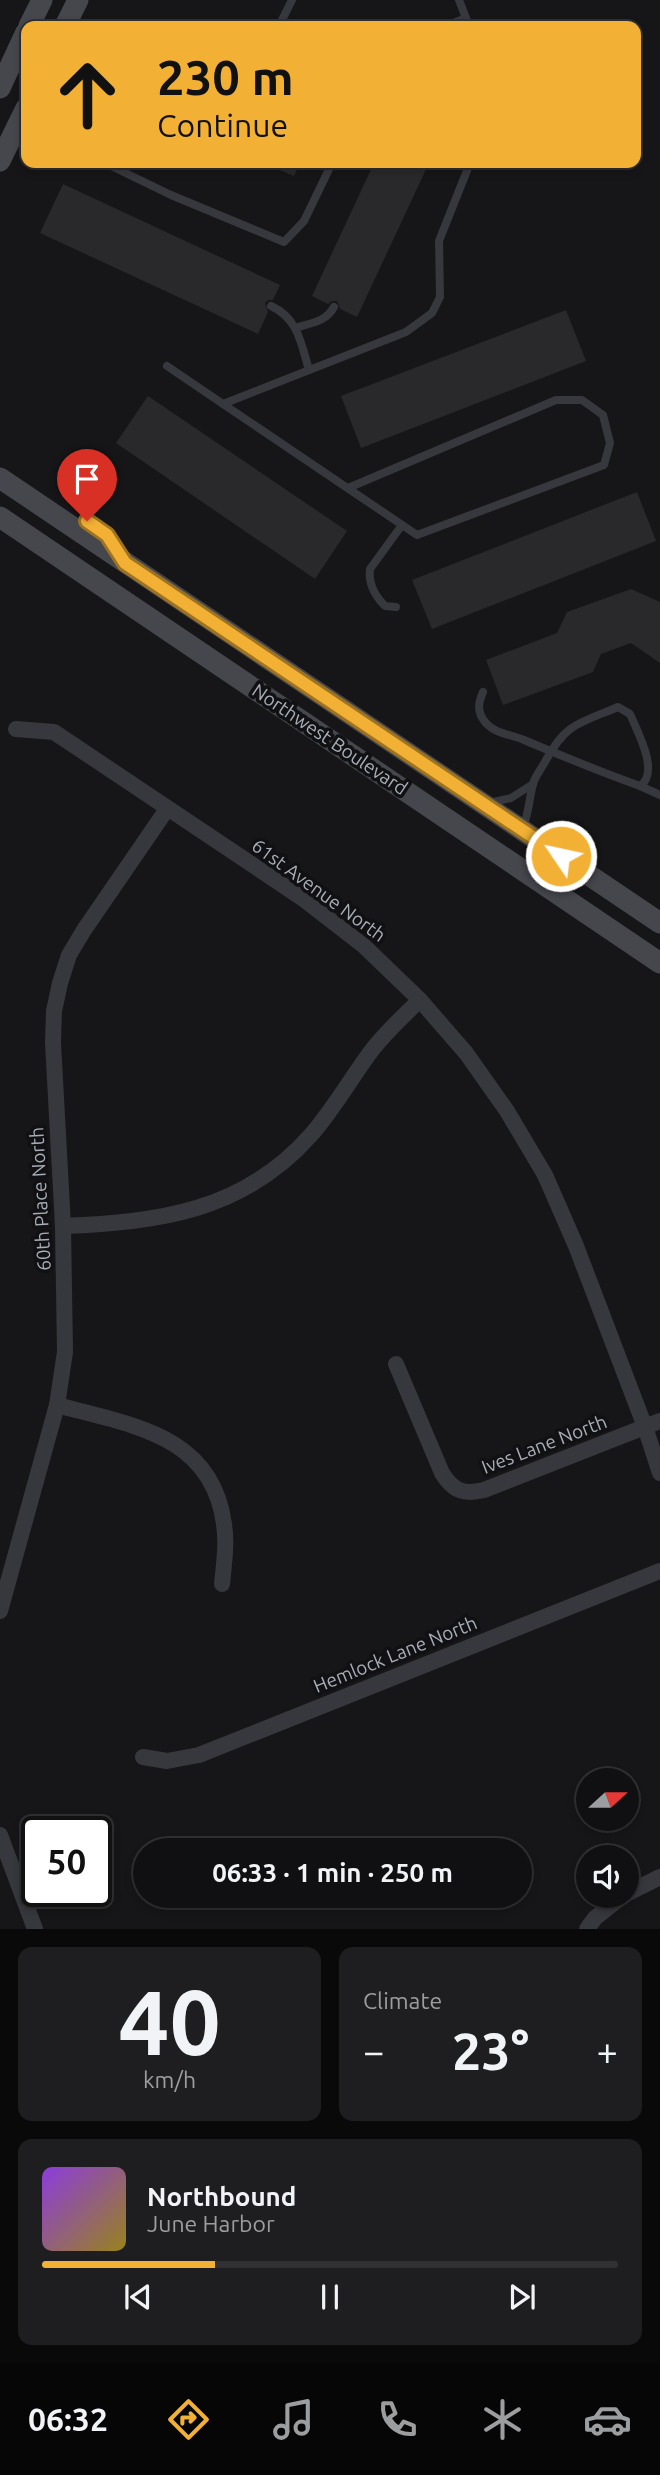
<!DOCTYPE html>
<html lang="en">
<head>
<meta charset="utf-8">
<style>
	:root { --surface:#101012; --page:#1e1e20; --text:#f1f3f6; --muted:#9c9d9f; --line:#303032; --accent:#f2b134 }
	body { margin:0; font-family:Ubuntu,sans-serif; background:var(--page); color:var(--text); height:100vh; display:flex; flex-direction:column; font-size:26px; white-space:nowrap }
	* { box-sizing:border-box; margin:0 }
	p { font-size:23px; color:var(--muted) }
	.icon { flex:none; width:38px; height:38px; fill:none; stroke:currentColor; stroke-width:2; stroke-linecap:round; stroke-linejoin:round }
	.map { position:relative; height:1929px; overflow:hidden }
	.drawer { display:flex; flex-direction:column; gap:18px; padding:18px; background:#09090a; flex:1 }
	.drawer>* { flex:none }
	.banner { position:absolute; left:21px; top:21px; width:620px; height:147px; border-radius:14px; box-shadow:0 4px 10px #0003,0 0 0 2px var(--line); background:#f2b134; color:#111; overflow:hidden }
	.needle { width:46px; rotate:69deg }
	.controls { position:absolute; left:576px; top:1768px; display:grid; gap:14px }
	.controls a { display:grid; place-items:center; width:63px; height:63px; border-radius:50%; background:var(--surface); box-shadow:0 4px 10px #0003,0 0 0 2px var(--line); font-size:35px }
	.speed { position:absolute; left:21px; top:1816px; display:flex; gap:14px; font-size:35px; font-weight:700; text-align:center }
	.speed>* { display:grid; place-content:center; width:91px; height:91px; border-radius:50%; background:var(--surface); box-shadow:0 4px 10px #0003,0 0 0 2px var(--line); line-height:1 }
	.speed .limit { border:4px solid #111; border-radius:10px; background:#fff; color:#111 }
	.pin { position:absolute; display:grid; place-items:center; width:60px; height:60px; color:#fff; margin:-72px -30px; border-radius:50% 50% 50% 0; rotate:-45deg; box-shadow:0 0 7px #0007 }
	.pin .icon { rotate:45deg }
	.me { position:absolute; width:77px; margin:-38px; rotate:304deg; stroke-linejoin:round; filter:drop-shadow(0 0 5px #0008) }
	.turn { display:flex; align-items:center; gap:24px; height:147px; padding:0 21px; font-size:32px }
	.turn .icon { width:91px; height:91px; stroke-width:2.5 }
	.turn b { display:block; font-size:49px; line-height:60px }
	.big { font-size:52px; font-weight:700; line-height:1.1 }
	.drawer .card { flex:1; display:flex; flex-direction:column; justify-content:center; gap:10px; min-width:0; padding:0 24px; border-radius:14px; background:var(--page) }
	.drawer .dial { align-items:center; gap:0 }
	.dial b { font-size:91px; line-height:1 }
	.song { display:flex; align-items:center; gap:21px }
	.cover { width:84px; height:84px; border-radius:10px; background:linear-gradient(135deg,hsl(270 70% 55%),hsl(50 70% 35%)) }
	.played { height:7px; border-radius:4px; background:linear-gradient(90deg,var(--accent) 30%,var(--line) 30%) }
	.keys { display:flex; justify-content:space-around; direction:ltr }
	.heat { display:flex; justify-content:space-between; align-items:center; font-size:38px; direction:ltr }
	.drawer .tiles { flex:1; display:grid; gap:18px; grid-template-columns:1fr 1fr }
	.card:last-child { grid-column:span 2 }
	.trip { position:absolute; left:133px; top:1838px; width:399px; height:70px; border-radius:35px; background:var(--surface); box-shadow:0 4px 10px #0003,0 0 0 2px var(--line); font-weight:700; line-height:70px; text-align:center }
	.dock { display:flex; height:112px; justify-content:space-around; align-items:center; background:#060607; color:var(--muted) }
	.dock .icon { width:49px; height:49px }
	.dock .current { color:var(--accent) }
	.dock b { font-size:32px; color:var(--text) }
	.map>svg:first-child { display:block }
</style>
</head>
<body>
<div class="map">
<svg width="660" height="1929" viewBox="0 0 660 1929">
	<rect width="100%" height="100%" fill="#161618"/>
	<g fill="#29292c">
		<polygon points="263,163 300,163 294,176"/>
		<polygon points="374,163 429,163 357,317 340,309 337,301 332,301 328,304 312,296"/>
		<polygon points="63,184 280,285 273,300 268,300 265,303 268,312 258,334 40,233"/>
		<polygon points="566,310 586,361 361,448 341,396"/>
		<polygon points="148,396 347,531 315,579 116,443"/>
		<polygon points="637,492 656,541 432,629 412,580"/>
		<polygon points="631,589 660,602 660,663 631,643 601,654 593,672 503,705 486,660 557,633 567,612"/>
	</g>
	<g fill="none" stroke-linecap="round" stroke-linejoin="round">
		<g stroke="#37383d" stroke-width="8">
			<polyline points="459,0 466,18"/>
			<polyline points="160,26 170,26"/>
			<polyline points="279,26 292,0"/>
			<polyline points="446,26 466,18 469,26"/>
			<polyline points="105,163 171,195 284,242 304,221 332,163"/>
			<path d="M 271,306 C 298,318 301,343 309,370"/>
			<path d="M 295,328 C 311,323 326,322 334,307"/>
			<polyline points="167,366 223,404"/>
			<polyline points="348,488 556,400 582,400 603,415 610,443 604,465 417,535 223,404 406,332 432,313 440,297 439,241 470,163"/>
			<path d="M 396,607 L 385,606 C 375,596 368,584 370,569 L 402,525"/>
			<path d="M 483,692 C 478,703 477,712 485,722 C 495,734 510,734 524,740 C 562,756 601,772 640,786 C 660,773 638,733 630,714 L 618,707 C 580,723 566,723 546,760 C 542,768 535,776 533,784 C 529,799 529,813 523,827"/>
			<polyline points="640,786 660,795"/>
			<polyline points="489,803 511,798 533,784"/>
		</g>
		<g stroke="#37383d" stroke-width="16">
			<polyline points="16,729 54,732 302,898 364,946 420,1000 466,1053 507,1111 545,1175 576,1246 645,1427 660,1473"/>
			<path d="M 63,1226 C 158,1222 242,1212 310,1136 C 333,1110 351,1078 372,1050 C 386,1032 403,1016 420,1000"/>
			<path d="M 396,1364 L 442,1473 C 453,1491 464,1495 484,1490 L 660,1421"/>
			<path d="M 57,1405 C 130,1425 212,1434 224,1524 C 227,1544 224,1564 222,1584"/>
			<polyline points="0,1611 57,1405 65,1352 63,1226 53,1043 54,1011 60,983 69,955 84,930 167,809"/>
			<polyline points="143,1757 167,1761 199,1755 660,1571"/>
			<polyline points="0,1835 35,1929"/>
			<polyline points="626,1894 660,1877"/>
			<polyline points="587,1929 595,1918 624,1895"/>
		</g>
		<g stroke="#45474d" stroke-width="21">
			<polyline points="29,26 42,0"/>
			<polyline points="65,26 78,0"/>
			<polyline points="0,88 26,32"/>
			<polyline points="0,161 26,108"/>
			<polyline points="0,478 660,923"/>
			<polyline points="0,517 660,963"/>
		</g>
	</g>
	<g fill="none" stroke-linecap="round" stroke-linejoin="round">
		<g stroke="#9d7322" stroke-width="18">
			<polyline id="route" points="87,521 107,535 125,563 561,856"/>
		</g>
		<use href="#route" stroke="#f2b134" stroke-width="12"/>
	</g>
	<g text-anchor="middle" stroke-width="7" stroke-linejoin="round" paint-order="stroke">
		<g font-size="19" fill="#a8adb8" stroke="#111113">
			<text transform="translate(330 739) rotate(34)" y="7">Northwest Boulevard</text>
			<text transform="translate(319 890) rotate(36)" y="7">61st Avenue North</text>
			<text transform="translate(40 1199) rotate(-93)" y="7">60th Place North</text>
			<text transform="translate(544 1444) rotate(-21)" y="7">Ives Lane North</text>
			<text transform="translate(395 1654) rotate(-22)" y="7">Hemlock Lane North</text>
		</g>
	</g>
</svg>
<div class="controls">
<a><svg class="needle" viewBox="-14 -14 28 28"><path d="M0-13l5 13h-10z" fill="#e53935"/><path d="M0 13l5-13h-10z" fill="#9c9d9f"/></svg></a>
<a><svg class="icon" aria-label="sound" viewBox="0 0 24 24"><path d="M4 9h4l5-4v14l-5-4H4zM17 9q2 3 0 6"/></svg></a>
</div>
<div class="speed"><div class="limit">50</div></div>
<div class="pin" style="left:87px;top:521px;background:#d93025"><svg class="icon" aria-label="arrive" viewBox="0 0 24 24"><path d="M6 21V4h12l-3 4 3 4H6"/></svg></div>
<svg class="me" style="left:561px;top:856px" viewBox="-20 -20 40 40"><circle r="17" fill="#f2b134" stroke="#fff" stroke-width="3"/><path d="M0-11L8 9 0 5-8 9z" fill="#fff"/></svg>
<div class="trip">06:33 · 1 min · 250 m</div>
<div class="banner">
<div class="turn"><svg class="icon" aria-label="ahead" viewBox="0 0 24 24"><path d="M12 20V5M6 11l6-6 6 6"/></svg><div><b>230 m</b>Continue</div></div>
</div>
</div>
<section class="drawer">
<div class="tiles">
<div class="card dial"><b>40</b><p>km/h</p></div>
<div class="card"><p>Climate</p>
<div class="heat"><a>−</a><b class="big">23°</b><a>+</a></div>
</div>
<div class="card">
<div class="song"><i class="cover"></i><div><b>Northbound</b><p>June Harbor</p></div></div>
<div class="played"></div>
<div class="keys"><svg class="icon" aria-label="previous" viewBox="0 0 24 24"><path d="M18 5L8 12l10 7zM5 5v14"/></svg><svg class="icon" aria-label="pause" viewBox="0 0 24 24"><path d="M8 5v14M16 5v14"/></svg><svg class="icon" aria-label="next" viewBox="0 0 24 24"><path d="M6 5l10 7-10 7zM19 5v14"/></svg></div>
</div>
</div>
</section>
<nav class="dock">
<b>06:32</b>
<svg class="icon current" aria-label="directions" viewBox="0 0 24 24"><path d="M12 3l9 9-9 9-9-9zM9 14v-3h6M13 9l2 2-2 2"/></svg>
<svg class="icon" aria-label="music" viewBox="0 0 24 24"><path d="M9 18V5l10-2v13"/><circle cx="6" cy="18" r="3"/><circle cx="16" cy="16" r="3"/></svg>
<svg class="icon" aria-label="phone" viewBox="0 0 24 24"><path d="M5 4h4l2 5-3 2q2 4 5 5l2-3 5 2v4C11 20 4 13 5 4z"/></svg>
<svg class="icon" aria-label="climate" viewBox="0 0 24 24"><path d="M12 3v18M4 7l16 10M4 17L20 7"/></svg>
<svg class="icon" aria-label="car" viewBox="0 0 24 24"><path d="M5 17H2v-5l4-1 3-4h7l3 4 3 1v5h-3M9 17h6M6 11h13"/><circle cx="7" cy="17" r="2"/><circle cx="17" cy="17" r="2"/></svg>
</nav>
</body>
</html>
